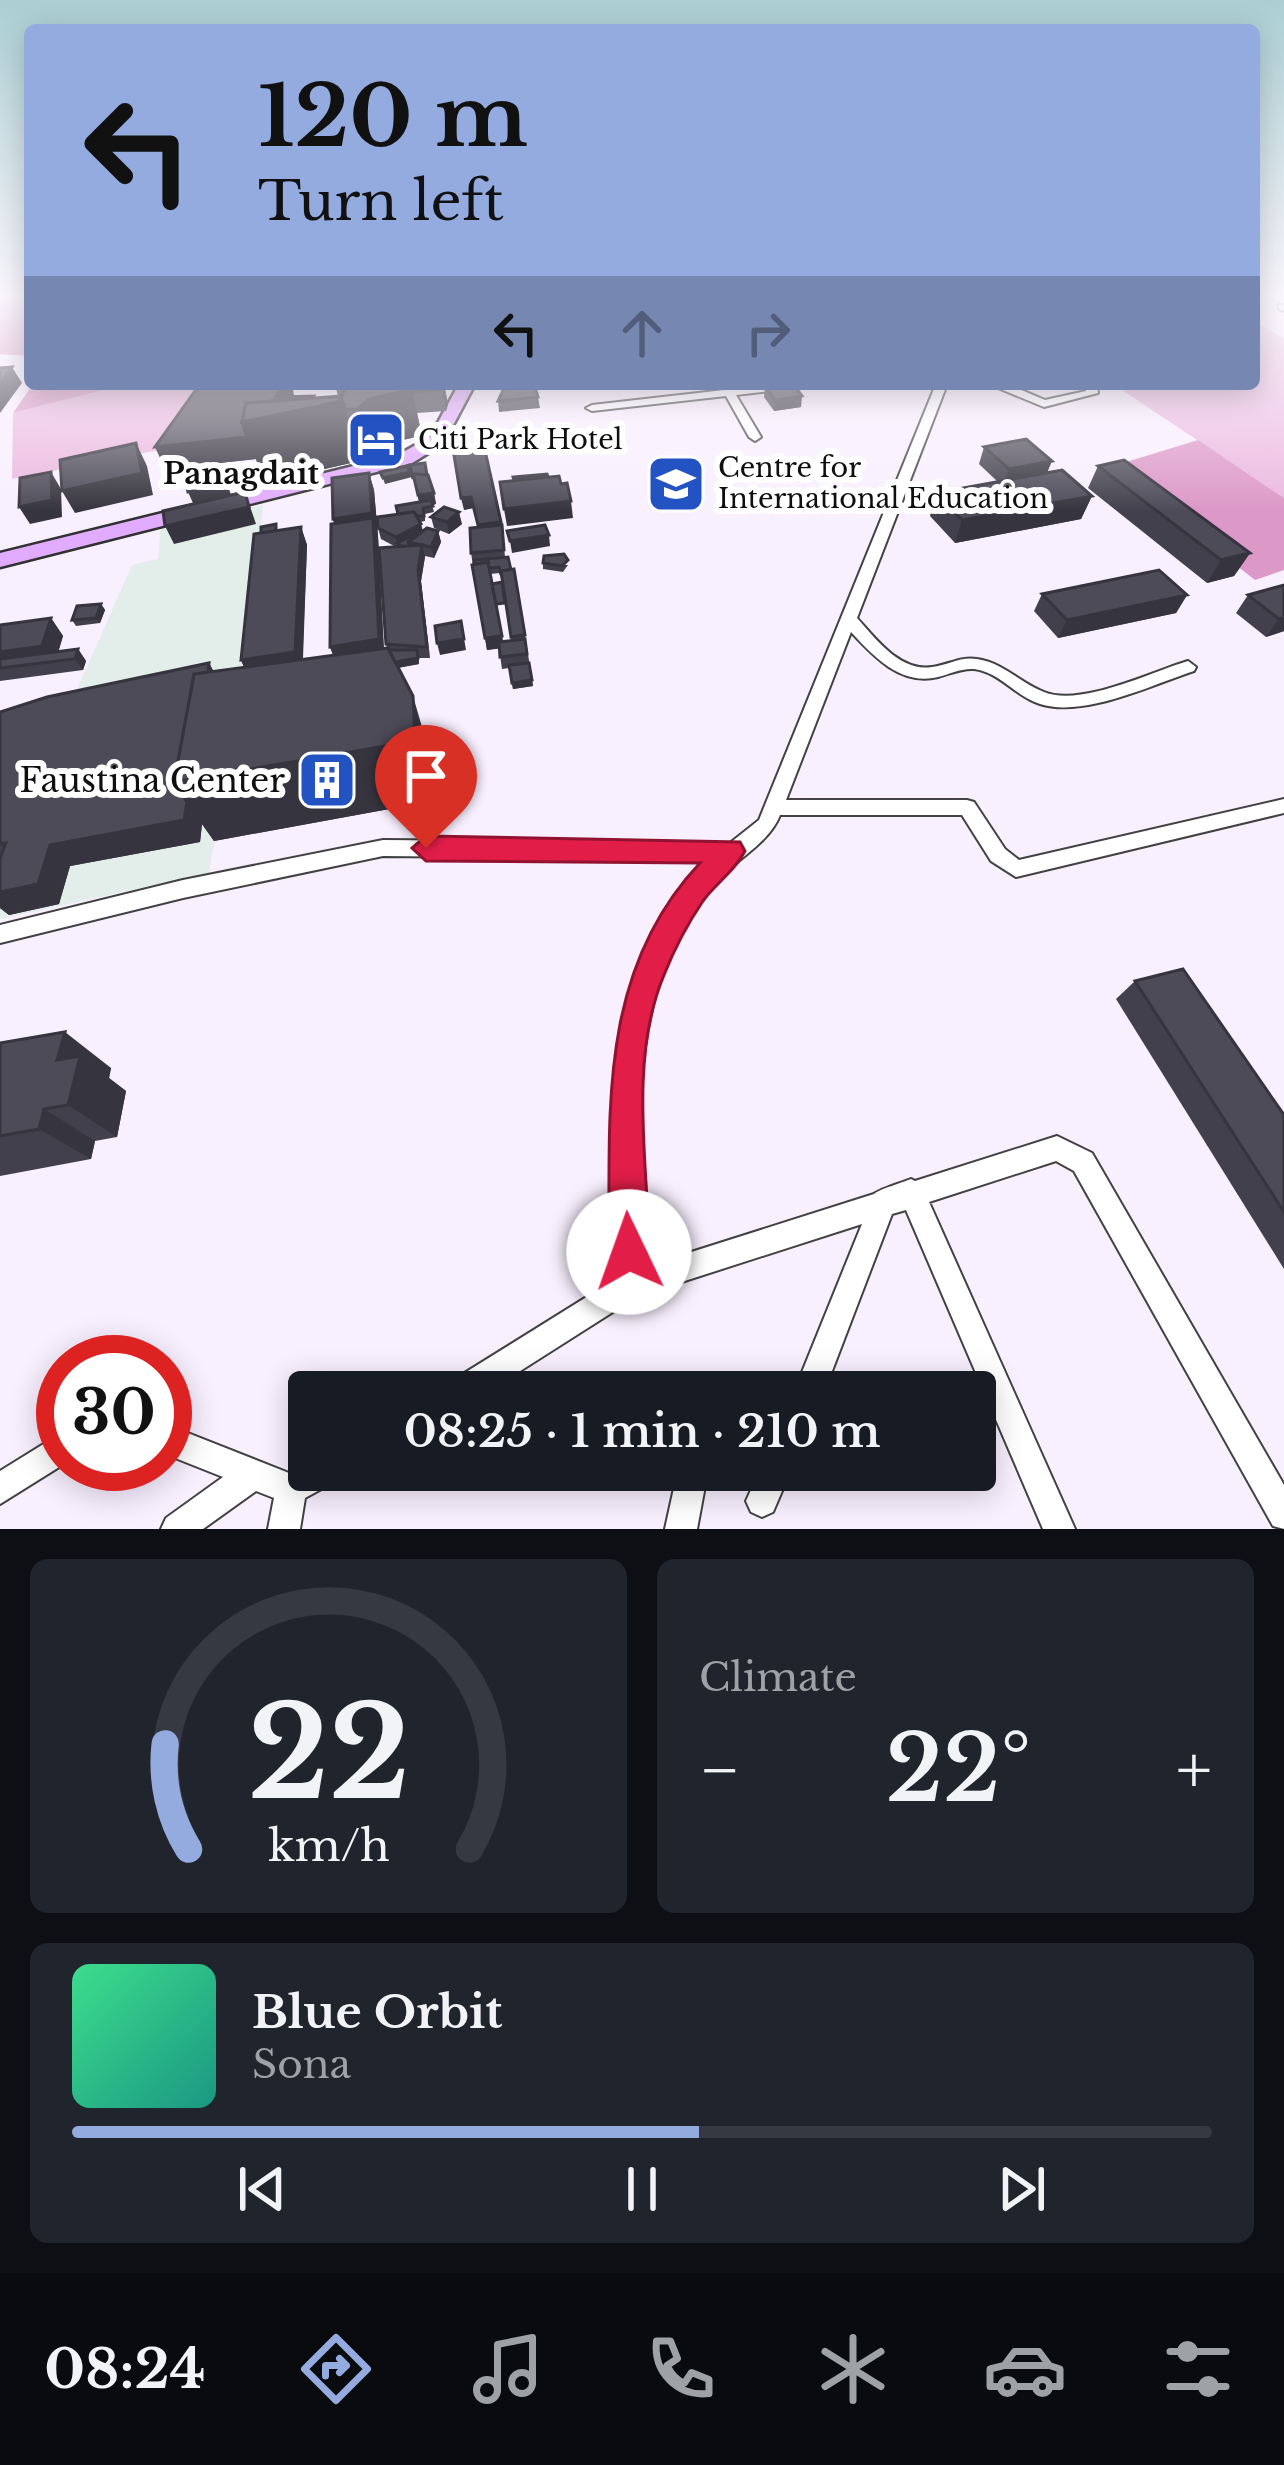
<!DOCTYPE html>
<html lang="en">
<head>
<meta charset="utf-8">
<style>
	:root { --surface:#171b24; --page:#20242c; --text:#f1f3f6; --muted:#9ea1a6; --line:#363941; --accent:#94abdf }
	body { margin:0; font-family:"Libre Baskerville",serif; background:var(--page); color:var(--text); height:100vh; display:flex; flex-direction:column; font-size:45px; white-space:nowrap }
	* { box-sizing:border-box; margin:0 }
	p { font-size:39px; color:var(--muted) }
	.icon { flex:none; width:66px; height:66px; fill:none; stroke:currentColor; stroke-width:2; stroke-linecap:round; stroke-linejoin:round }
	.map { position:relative; height:1529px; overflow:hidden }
	.drawer { display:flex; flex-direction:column; gap:30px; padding:30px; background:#0d0f14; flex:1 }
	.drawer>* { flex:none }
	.guide { position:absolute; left:24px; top:24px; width:1236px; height:366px; border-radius:12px; box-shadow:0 6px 30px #0003; background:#94abdf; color:#111; overflow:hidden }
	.speed { position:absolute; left:36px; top:1335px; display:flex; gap:24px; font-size:60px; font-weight:700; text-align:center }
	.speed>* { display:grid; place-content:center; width:156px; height:156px; border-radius:50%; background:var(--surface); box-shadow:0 6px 30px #0003; line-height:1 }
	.speed .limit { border:18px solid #d22; background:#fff; color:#111 }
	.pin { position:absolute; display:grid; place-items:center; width:102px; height:102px; color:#fff; margin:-123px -51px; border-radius:50% 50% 50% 0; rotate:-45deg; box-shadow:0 0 12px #0007 }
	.pin .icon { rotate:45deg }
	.me { position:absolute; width:132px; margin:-66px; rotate:357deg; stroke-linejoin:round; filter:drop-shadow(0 0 9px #0008) }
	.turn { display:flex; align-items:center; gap:42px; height:252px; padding:0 36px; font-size:54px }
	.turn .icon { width:156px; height:156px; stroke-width:2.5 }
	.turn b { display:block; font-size:84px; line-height:102px }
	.lanes { display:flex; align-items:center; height:114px; padding:0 36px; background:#0003; justify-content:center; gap:60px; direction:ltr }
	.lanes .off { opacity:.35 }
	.big { font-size:90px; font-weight:600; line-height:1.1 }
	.drawer .widget { flex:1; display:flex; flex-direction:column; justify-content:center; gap:18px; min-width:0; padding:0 42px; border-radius:18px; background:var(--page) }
	.drawer .dial { align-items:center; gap:0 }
	.dial svg { height:312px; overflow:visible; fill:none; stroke:var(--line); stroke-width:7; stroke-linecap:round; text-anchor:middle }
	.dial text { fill:var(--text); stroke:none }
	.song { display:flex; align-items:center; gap:36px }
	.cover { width:144px; height:144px; border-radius:18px; background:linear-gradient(135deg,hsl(150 70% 55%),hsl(170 70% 35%)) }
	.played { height:12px; border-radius:6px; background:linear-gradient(90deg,var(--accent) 55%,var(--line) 55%) }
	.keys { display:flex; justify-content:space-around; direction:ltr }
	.heat { display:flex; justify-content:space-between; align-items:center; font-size:66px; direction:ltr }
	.drawer .tiles { flex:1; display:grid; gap:30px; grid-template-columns:1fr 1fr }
	.widget:last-child { grid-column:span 2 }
	.trip { position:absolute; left:288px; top:1371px; width:708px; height:120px; border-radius:12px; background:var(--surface); box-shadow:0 6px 30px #0003; font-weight:600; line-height:120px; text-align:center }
	.dock { display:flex; height:192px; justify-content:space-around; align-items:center; background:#090b0e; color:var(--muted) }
	.dock .icon { width:84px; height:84px }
	.dock .selected { color:var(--accent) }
	.dock b { font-size:54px; color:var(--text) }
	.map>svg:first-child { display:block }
</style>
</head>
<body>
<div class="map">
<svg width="1284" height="1529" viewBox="0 0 1284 1529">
	<rect width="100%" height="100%" fill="#f9f0ff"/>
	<polygon fill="#e3edea" points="263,505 244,677 209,873 0,919 0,740 64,719 132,565 158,559 161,525"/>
	<g fill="#ebb9df">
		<polygon points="1254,322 1284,338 1284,498 1113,384 1254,384"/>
		<polygon points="127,384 222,384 179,446 12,479 13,413"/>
	</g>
	<g fill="#dc98c7">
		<polygon points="0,298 30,298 30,356 0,354"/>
		<polygon points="33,384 127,384 13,413"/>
		<polygon points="1198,440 1284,498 1284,570 1255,580 1110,467"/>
	</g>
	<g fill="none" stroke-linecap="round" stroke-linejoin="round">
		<g stroke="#424242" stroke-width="4">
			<g id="minor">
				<polygon points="1279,305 1284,305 1284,311 1279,309"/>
				<polygon points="777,384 813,384 807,387 736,395 761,437 755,441 749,437 726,396 592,411 586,408 592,405"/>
				<path d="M 936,384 L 1007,384 L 1045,400 L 1086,391 L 1085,384 L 1097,384 L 1098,393 L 1044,407 L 998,388 L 946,387 L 857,618 C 876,639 900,672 932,667 C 948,665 961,656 977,659 C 1004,663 1020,683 1044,692 C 1081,707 1151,672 1188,661 L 1196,667 L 1194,671 C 1151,685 1084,718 1040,704 C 1016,697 1000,672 974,669 C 961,668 950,674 938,677 C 901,686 874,657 851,632 L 786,800 L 967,800 L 974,802 L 1005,849 L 1019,860 L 1284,799 L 1284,813 L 1016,877 L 991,861 L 962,815 L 780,815 C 767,849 719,868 698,900 C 626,1010 636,1142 644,1267 L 874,1194 C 880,1189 901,1183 911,1179 L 915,1181 L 1057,1136 L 1092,1153 L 1284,1485 L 1284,1529 L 1273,1526 L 1074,1171 L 1056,1161 L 929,1202 L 1075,1529 L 1043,1529 L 906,1210 L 892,1214 L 824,1392 L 794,1392 L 862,1224 L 638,1296 L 487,1392 L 445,1392 L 450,1382 L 617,1278 C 611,1141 598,961 710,859 L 383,856 L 183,898 L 0,943 L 0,925 L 183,880 L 383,840 L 730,843 L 759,820 Z"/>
				<polygon points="165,1424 289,1473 309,1462 309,1470 340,1470 336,1481 305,1498 300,1529 268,1529 274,1498 256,1491 203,1529 161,1529 166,1518 223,1477 165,1454"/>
				<polygon points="63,1432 64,1464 0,1504 0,1471"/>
				<polygon points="678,1470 708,1470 697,1529 665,1529"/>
				<polygon points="760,1470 791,1470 773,1512 762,1517 751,1512 746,1501"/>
			</g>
		</g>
		<g stroke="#313131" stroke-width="5">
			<polygon id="secondary" points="459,384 475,384 443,444 412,463 0,567 0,553 398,455 430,437"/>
		</g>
		<use href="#minor" fill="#fff" fill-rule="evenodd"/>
		<use href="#secondary" fill="#e1abff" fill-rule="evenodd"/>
	</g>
	<g fill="#42404c" fill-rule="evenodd">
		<polygon points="444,384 448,404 446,411 417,413 420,427 416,437 380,445 369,455 358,455 355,462 264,483 256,459 165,469 293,389 294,397 315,398 338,396 336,388"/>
		<polygon points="765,386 801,407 774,411 764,397"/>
		<polygon points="538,397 540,408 499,412 498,401"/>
		<path d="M 484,446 L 502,525 L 505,557 L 525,635 L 533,686 L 513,689 L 509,668 L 502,669 L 499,648 L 487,650 L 471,553 L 478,527 L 473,508 L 464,510 ZM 500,573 L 511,640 L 503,641 L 490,574 Z"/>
		<polygon points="984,447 1047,473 1092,496 1081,519 955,543 930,516 936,493 998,482 979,464"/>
		<polygon points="410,465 434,493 436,504 432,505 434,512 425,514 425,521 420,522 423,531 438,531 441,542 434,558 425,556 421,581 430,658 419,658 419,664 398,668 431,758 433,801 214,841 202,824 200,842 70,866 59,904 9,915 0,908 0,712 209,663 214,672 244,667 241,660 278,530 301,527 307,545 303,659 333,655 330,647 334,523 333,519 369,473 374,490 378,536 384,648 387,648 386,644 396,547 381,539 378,528 419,502"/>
		<polygon points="1098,466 1250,553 1234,576 1207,583 1088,488"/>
		<polygon points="431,517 462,524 449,534 434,528"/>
		<polygon points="543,563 568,565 563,572 543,569"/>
		<polygon points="1284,585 1284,631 1266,637 1236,613 1248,595"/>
		<polygon points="1042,594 1187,595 1176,613 1058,638 1034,611"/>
		<polygon points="101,604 105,610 100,623 76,626 72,620"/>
		<polygon points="51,618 63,636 58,652 78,649 86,661 83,670 0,681 0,625"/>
		<polygon points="1135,981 1284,1115 1284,1269 1116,999"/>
		<polygon points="0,1043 111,1068 109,1078 126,1091 117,1137 95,1141 91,1159 0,1176"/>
	</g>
	<g fill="#36343e">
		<polygon points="12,367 22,383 0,413 0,384"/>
		<polygon points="283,384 291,384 295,399 317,406 342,396 358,455 355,462 264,483 256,459 165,469 155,447 276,397"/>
		<polygon points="411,384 420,427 416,437 380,445 369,455 357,409 369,399"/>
		<polygon points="444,384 448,404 446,411 442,389"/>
		<polygon points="802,396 801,407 774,411 775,400"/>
		<polygon points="136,443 147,466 153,495 75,513 62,491"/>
		<polygon points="1052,461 1045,478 1003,486 1009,469"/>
		<polygon points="222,467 231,495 193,503 188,492"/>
		<polygon points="51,472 61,489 62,517 30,524 19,507"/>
		<polygon points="410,472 412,477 385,484 383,478"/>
		<polygon points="369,473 374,490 378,536 384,657 337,664 330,647 338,536 333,519"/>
		<polygon points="245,492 256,524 174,544 165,526"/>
		<polygon points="434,493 436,504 420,507 418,495"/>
		<polygon points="1092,496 1081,519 955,543 962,520"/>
		<polygon points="471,497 473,508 464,510 461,498"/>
		<polygon points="571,501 573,518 507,526 504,509"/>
		<polygon points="459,512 462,524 449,534 447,522"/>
		<polygon points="421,524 424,536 397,543 396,537"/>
		<polygon points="301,527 307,545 302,670 249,678 241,660"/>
		<polygon points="438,531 441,542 434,558 431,547"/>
		<polygon points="549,535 550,546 512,553 510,541"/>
		<polygon points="422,545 425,557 421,581 430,658 418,570"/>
		<polygon points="1250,553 1234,576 1207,583 1221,560"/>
		<polygon points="1187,595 1176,613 1058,638 1067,620"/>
		<polygon points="101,604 105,610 100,623 96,618"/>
		<polygon points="51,618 63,636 55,663 53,661 0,668 0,652"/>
		<polygon points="1284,618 1284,631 1266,637 1279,619"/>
		<polygon points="461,621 466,650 440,655 437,643"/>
		<polygon points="502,636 504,648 487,650 485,638"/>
		<polygon points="78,649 86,661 83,670 75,659"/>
		<polygon points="418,658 419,664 390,669 388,663"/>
		<polygon points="209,663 221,686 413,696 431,758 433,801 214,841 202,824 200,842 70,866 59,904 9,915 0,908 0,892 50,845 174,782"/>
		<polygon points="532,680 533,686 513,689 512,683"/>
		<polygon points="65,1032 111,1068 109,1078 126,1091 117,1137 68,1105 57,1060"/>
		<polygon points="44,1109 95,1141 91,1159 39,1129"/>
	</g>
	<g fill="#4d4b58" stroke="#36343e" stroke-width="3">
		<polygon points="12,367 0,384 0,368"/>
		<polygon points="200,384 284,384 276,397 314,396 313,398 246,403 242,422 247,437 155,447"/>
		<polygon points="338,384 409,384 406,391 369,399 357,409 345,409 341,396 346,388 336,388"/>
		<polygon points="411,384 444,384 442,389 412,392"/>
		<polygon points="506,384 534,384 538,397 498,401"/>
		<polygon points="780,384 793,384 802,396 775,400 765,386"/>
		<polygon points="342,396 338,402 242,422 246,403"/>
		<polygon points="1026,439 1052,461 1009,469 984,447"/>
		<polygon points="136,443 142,473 62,491 60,460"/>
		<polygon points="484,446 501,522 478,525 471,497 461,498 453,449"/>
		<polygon points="1124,460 1250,553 1221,560 1098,466"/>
		<polygon points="425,463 427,475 413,474 413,479 410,465"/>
		<polygon points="407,466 410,472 383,478 380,472"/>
		<polygon points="222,467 226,483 188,492 184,475"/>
		<polygon points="1062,470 1092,496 962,520 936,493"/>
		<polygon points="51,472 52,500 19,507 20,478"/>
		<polygon points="369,473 372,513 333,519 332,478"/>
		<polygon points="413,474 428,475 434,493 418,495"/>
		<polygon points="547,474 548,477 514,480 513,477"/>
		<polygon points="559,476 561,484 567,483 571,501 504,509 500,482"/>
		<polygon points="245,492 249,507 165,526 163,511"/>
		<polygon points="431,500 433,506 423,508 424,516 417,516 414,512 398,514 396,506"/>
		<polygon points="444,507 459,512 447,522 431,517"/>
		<polygon points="414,512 421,524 396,537 378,528 377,517"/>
		<polygon points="373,518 379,639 330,647 331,524"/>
		<polygon points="276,524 276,531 261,533 261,527"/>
		<polygon points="502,525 504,550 471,553 470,528"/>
		<polygon points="545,525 549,535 510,541 507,531"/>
		<polygon points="301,527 295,652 241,660 254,534"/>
		<polygon points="427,528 438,531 431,547 408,542"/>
		<polygon points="423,531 408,542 409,546 403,547 397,543"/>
		<polygon points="422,545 418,570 427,647 386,644 379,548"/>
		<polygon points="564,554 568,560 562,566 543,563 544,556"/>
		<polygon points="508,557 511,570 501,571 501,575 499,567 489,568 488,562 474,564 474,560"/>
		<polygon points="488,562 502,636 485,638 472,565"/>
		<polygon points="514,569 525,635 511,637 501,571"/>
		<polygon points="1159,570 1187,595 1067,620 1042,594"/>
		<polygon points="502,582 505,603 496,604 492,584"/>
		<polygon points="1284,585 1284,618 1279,619 1248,595"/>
		<polygon points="101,604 96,618 72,620 77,606"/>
		<polygon points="51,618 42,646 0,652 0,625"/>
		<polygon points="461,621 464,639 437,643 435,626"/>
		<polygon points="525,639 527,654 500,657 499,642"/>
		<polygon points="388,648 413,696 415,741 174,782 194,674"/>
		<polygon points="78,649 75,659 0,668 0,659"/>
		<polygon points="389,650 417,650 418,658 395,662"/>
		<polygon points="209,663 208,672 194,674 174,782 187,802 184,820 50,845 38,884 0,892 0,858 6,843 0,844 0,712 47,697"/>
		<polygon points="529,663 532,680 512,683 509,665"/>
		<polygon points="1183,969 1284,1115 1284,1212 1135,981"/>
		<polygon points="65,1032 57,1060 80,1056 68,1105 44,1109 39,1129 0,1136 0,1043"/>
	</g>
	<linearGradient id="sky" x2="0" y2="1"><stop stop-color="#abcfd3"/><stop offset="0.58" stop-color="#fcf8ff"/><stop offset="1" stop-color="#fcf8ff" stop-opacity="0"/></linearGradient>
	<rect width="1284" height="512" fill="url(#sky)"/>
	<path fill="#e11d48" stroke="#92132f" stroke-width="3" d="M 426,836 L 740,842 L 745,851 C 735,871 716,883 703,901 C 688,923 674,950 664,975 C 629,1058 647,1164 650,1252 L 644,1266 L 629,1272 L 615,1266 L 609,1252 C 610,1113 597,972 700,863 L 426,861 L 412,848 Z"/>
	<defs>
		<g id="hotel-square" transform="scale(3)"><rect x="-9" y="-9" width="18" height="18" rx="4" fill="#2352c2" stroke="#fff"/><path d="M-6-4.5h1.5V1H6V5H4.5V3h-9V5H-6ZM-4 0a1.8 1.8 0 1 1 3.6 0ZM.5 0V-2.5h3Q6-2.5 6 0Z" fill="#fff"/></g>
		<g id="school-square" transform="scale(3)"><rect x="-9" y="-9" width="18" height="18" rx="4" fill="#2352c2" stroke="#fff"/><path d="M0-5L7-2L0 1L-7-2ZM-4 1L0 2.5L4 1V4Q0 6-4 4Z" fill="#fff"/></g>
		<g id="building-square" transform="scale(3)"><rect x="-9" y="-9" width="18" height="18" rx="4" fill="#2352c2" stroke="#fff"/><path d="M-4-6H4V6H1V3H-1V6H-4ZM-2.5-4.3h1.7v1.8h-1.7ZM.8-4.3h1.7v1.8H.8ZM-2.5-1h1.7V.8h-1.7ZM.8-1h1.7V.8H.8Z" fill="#fff"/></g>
	</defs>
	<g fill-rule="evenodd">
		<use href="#hotel-square" x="376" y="440"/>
		<use href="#school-square" x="676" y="484"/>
		<use href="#building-square" x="327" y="780"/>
	</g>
	<g text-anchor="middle" stroke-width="12" stroke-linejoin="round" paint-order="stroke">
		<g font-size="27" fill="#0f0f0f" stroke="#fff" text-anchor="start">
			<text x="418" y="449">Citi Park Hotel</text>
			<text x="718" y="477">Centre for<tspan x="718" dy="31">International Education</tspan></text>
		</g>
		<g font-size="30" font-weight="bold" fill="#0f0f0f" stroke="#fff">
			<text x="241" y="484">Panagdait</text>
		</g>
		<g font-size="33" fill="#0f0f0f" stroke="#fff" text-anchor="end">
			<text x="285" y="792">Faustina Center</text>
		</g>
	</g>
</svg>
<div class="speed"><div class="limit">30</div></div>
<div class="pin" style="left:426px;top:848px;background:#d93025"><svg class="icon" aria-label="arrive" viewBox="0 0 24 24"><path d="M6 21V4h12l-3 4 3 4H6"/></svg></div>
<svg class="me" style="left:629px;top:1252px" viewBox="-20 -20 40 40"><circle r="19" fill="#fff"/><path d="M0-13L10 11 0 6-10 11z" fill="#e11d48"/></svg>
<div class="trip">08:25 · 1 min · 210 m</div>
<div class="guide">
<div class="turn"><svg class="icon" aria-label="left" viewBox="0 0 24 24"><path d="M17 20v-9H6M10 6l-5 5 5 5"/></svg><div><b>120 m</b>Turn left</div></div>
<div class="lanes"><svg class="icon" aria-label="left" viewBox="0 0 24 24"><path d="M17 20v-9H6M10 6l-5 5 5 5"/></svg><svg class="icon off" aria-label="ahead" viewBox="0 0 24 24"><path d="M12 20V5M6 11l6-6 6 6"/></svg><svg class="icon off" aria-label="right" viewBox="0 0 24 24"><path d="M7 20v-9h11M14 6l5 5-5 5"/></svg></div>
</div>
</div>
<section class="drawer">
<div class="tiles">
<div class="widget dial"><svg viewBox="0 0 100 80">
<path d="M14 69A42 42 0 1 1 86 69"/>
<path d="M14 69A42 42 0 0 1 8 42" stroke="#94abdf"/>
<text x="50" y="56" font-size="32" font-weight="700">22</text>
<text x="50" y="72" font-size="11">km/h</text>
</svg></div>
<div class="widget"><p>Climate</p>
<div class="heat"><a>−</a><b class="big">22°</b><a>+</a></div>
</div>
<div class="widget">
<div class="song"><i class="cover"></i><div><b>Blue Orbit</b><p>Sona</p></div></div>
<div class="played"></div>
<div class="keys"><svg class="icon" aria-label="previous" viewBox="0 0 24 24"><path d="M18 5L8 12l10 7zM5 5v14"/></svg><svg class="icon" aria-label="pause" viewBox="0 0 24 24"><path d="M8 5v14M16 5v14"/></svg><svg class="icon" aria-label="next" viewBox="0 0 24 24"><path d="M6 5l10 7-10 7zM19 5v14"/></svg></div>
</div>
</div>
</section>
<nav class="dock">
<b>08:24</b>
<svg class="icon selected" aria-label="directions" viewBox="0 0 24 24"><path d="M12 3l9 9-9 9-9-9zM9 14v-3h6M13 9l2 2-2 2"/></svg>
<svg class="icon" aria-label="music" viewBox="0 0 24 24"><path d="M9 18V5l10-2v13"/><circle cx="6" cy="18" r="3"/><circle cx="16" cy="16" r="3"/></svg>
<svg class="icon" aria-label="phone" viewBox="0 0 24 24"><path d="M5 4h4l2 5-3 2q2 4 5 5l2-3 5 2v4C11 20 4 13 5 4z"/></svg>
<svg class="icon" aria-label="climate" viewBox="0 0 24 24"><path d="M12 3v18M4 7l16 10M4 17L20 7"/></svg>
<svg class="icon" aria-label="car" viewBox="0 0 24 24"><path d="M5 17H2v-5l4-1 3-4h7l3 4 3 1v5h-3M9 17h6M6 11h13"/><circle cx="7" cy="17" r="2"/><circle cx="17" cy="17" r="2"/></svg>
<svg class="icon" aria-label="filters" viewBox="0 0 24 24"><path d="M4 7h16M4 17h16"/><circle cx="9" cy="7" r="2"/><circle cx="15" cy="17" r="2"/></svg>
</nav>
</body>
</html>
